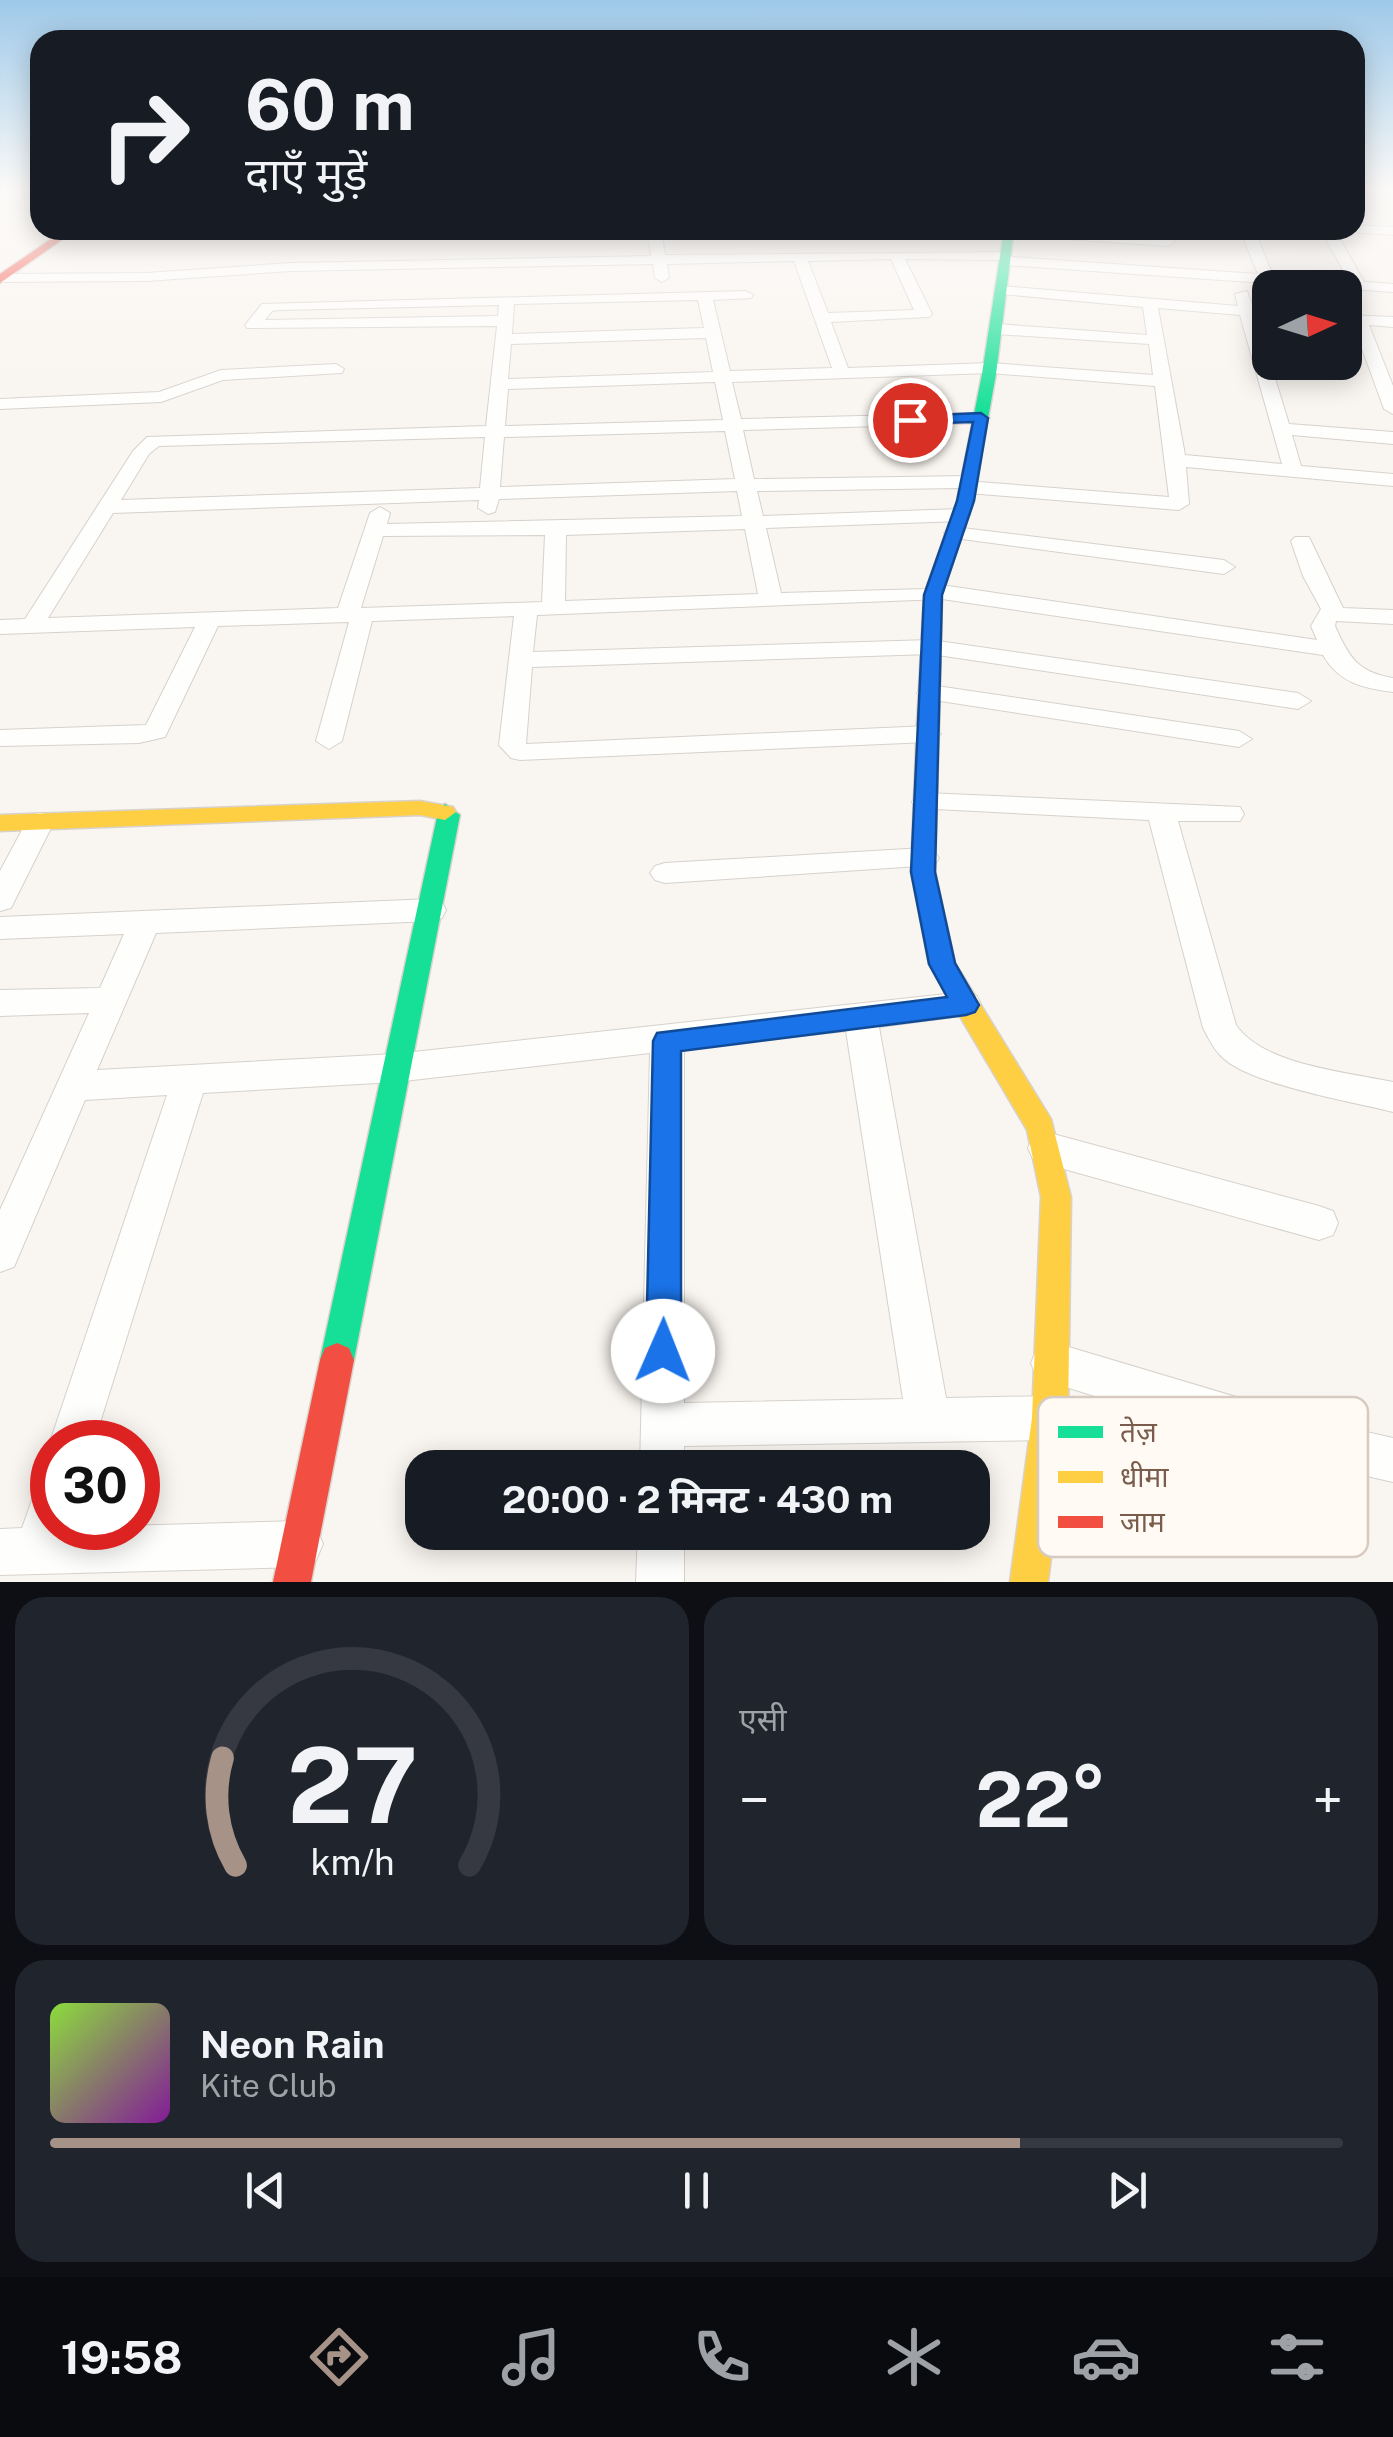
<!DOCTYPE html>
<html lang="hi">
<head>
<meta charset="utf-8">
<style>
	:root { --surface:#171b24; --page:#20242c; --text:#f1f3f6; --muted:#9ea1a6; --line:#363941; --accent:#a69286 }
	body { margin:0; font-family:"Public Sans","Noto Sans Devanagari",sans-serif; background:var(--page); color:var(--text); height:100vh; display:flex; flex-direction:column; font-size:38px; white-space:nowrap }
	* { box-sizing:border-box; margin:0 }
	p { font-size:32px; color:var(--muted) }
	.icon { flex:none; width:55px; height:55px; fill:none; stroke:currentColor; stroke-width:2; stroke-linecap:round; stroke-linejoin:round }
	.map { position:relative; height:1582px; overflow:hidden }
	.side { display:flex; flex-direction:column; gap:15px; padding:15px; background:#0d0f14; flex:1 }
	.side>* { flex:none }
	.hud { position:absolute; left:30px; top:30px; width:1335px; height:210px; border-radius:30px; box-shadow:0 5px 25px #0003; background:#171b24; color:var(--text); overflow:hidden }
	.needle { width:65px; rotate:86deg }
	.fabs { position:absolute; left:1252px; top:270px; display:grid; gap:20px }
	.fabs a { display:grid; place-items:center; width:110px; height:110px; border-radius:20px; background:var(--surface); box-shadow:0 5px 25px #0003; font-size:50px }
	.speed { position:absolute; left:30px; top:1420px; display:flex; gap:20px; font-size:50px; font-weight:700; text-align:center }
	.speed>* { display:grid; place-content:center; width:130px; height:130px; border-radius:50%; background:var(--surface); box-shadow:0 5px 25px #0003; line-height:1 }
	.speed .limit { border:15px solid #d22; background:#fff; color:#111 }
	.pin { position:absolute; display:grid; place-items:center; width:85px; height:85px; color:#fff; margin:-42px; border:5px solid #fff; border-radius:50%; box-shadow:0 2px 10px #0007 }
	.me { position:absolute; width:110px; margin:-55px; rotate:1deg; stroke-linejoin:round; filter:drop-shadow(0 0 8px #0008) }
	.turn { display:flex; align-items:center; gap:35px; height:210px; padding:0 50px; font-size:45px }
	.turn .icon { width:130px; height:130px; stroke-width:2.5 }
	.turn b { display:block; font-size:70px; line-height:85px }
	.big { font-size:75px; font-weight:700; line-height:1.1 }
	.side .card { flex:1; display:flex; flex-direction:column; justify-content:center; gap:15px; min-width:0; padding:0 35px; border-radius:30px; background:var(--page) }
	.side .dial { align-items:center; gap:0 }
	.dial svg { height:260px; overflow:visible; fill:none; stroke:var(--line); stroke-width:7; stroke-linecap:round; text-anchor:middle }
	.dial text { fill:var(--text); stroke:none }
	.song { display:flex; align-items:center; gap:30px }
	.cover { width:120px; height:120px; border-radius:15px; background:linear-gradient(135deg,hsl(90 70% 55%),hsl(290 70% 35%)) }
	.played { height:10px; border-radius:5px; background:linear-gradient(90deg,var(--accent) 75%,var(--line) 75%) }
	.keys { display:flex; justify-content:space-around; direction:ltr }
	.heat { display:flex; justify-content:space-between; align-items:center; font-size:55px; direction:ltr }
	.side .tiles { flex:1; display:grid; gap:15px; grid-template-columns:1fr 1fr }
	.card:last-child { grid-column:span 2 }
	.trip { position:absolute; left:405px; top:1450px; width:585px; height:100px; border-radius:30px; background:var(--surface); box-shadow:0 5px 25px #0003; font-weight:700; line-height:100px; text-align:center }
	.dock { display:flex; height:160px; justify-content:space-around; align-items:center; background:#090b0e; color:var(--muted) }
	.dock .icon { width:70px; height:70px }
	.dock .active { color:var(--accent) }
	.dock b { font-size:45px; color:var(--text) }
	.map>svg:first-child { display:block }
</style>
</head>
<body>
<div class="map">
<svg width="1393" height="1582" viewBox="0 0 1393 1582">
	<rect width="100%" height="100%" fill="#f9f5f0"/>
	<g fill="none" stroke-linecap="round" stroke-linejoin="round">
		<g stroke="#d7d1cb" stroke-width="2">
			<g id="street">
				<polygon points="1383,191 1393,191 1393,202 1389,201"/>
				<polygon points="1355,225 1393,227 1393,235 1350,232"/>
				<path d="M 647,230 L 661,230 L 665,255 L 1006,252 L 1012,257 L 1258,274 L 1240,230 L 1254,230 L 1273,275 L 1349,281 L 1321,230 L 1335,230 L 1364,282 L 1393,284 L 1393,292 L 1005,265 L 999,260 L 905,259 L 932,314 L 929,317 L 831,322 L 848,368 L 990,363 L 1153,375 L 1149,344 L 996,334 L 988,329 L 996,324 L 1147,335 L 1143,307 L 1001,294 L 994,290 L 1001,286 L 1238,306 L 1235,294 L 1247,291 L 1253,307 L 1270,308 L 1270,318 L 1256,316 L 1289,424 L 1393,432 L 1393,444 L 1292,435 L 1301,466 L 1393,474 L 1393,486 L 1186,467 L 1189,504 L 1179,510 L 968,493 L 959,488 L 757,491 L 763,516 L 960,509 L 970,515 L 960,521 L 766,528 L 781,593 L 926,589 L 935,584 L 1317,640 L 1311,626 L 1321,609 L 1303,576 L 1291,541 L 1295,537 L 1309,537 L 1343,608 L 1393,610 L 1393,624 L 1336,621 L 1335,626 C 1349,657 1357,672 1393,678 L 1393,692 C 1363,688 1339,683 1323,655 L 942,599 L 537,615 L 533,652 L 931,640 L 1298,693 L 1311,701 L 1298,709 L 931,654 L 532,667 L 526,744 L 928,726 L 941,734 L 928,742 L 520,760 L 511,758 L 499,745 L 514,616 L 372,621 L 342,741 L 329,749 L 316,741 L 349,622 L 218,626 L 165,737 L 139,743 L 0,746 L 0,730 L 146,725 L 195,627 L 0,634 L 0,620 L 25,619 L 133,451 L 147,437 L 486,426 L 497,326 L 247,328 L 245,325 L 262,304 L 746,291 L 753,295 L 751,298 L 713,300 L 730,371 L 832,368 L 794,261 L 667,264 L 669,278 L 662,282 L 655,278 L 653,264 L 291,271 L 146,281 L 0,282 L 0,274 L 146,273 L 291,263 L 651,256 ZM 891,259 L 914,310 L 828,313 L 808,261 ZM 698,300 L 704,328 L 512,334 L 514,304 ZM 499,305 L 498,316 L 265,320 L 272,311 L 279,310 ZM 1158,308 L 1240,315 L 1282,464 L 1185,455 ZM 706,338 L 713,372 L 508,379 L 511,344 ZM 990,373 L 1155,386 L 1169,497 L 979,482 L 969,476 L 754,479 L 743,430 L 981,423 L 990,418 L 981,413 L 741,419 L 732,382 ZM 715,382 L 723,420 L 505,426 L 508,389 ZM 725,431 L 735,479 L 500,487 L 504,437 ZM 485,437 L 480,488 L 121,500 L 149,454 L 159,446 ZM 737,491 L 742,516 L 387,524 L 390,513 L 380,507 L 370,513 L 338,608 L 48,618 L 113,513 L 479,500 L 478,508 L 488,514 L 495,512 L 499,499 ZM 745,529 L 758,594 L 565,601 L 566,535 ZM 545,535 L 542,602 L 361,608 L 383,536 Z"/>
				<polygon points="1052,230 1168,238 1175,242 1168,246 1009,235 1002,231"/>
				<polygon points="1345,315 1393,317 1393,327 1369,325 1393,386 1393,414 1384,409 1353,324 1345,323"/>
				<polygon points="336,364 344,369 342,373 223,380 161,402 0,409 0,399 159,392 221,370"/>
				<polygon points="954,527 1224,560 1235,567 1224,574 947,537 944,533 947,529"/>
				<polygon points="930,685 1239,731 1252,739 1239,747 921,698 917,693 921,688"/>
				<path d="M 926,793 L 1240,807 L 1244,814 L 1240,821 L 1178,821 L 1236,1025 C 1263,1065 1347,1072 1393,1082 L 1393,1112 C 1354,1102 1245,1084 1220,1055 C 1213,1048 1208,1037 1203,1028 L 1149,820 L 916,808 L 912,802 L 916,796 Z"/>
				<polygon points="40,813 50,815 54,822 11,908 0,911 0,871 30,815"/>
				<polygon points="924,848 934,851 939,858 934,865 665,883 655,880 650,873 655,866 665,863"/>
				<path d="M 431,899 L 442,902 L 446,910 L 442,918 L 431,921 L 156,933 L 97,1070 L 395,1054 L 965,992 L 977,996 L 981,1005 L 977,1014 L 879,1027 L 946,1398 L 1050,1396 L 1065,1403 L 1072,1418 L 1065,1433 L 1050,1440 L 684,1446 L 684,1468 L 640,1468 L 650,1053 L 395,1082 L 203,1093 L 94,1442 L 52,1442 L 52,1448 L 50,1442 L 167,1095 L 85,1100 L 14,1267 L 0,1272 L 0,1210 L 89,1013 L 0,1016 L 0,990 L 100,988 L 124,934 L 0,939 L 0,917 ZM 846,1031 L 903,1399 L 684,1403 L 684,1049 Z"/>
				<polygon points="1046,1132 1319,1206 1333,1211 1338,1223 1333,1235 1319,1240 1046,1164 1033,1159 1028,1148 1033,1137"/>
				<polygon points="1052,1342 1310,1419 1393,1438 1393,1482 1310,1463 1037,1378 1031,1363 1037,1348"/>
				<polygon points="52,1482 52,1528 300,1521 316,1528 323,1544 316,1560 300,1567 0,1575 0,1529 22,1528 36,1489"/>
				<polygon points="638,1532 684,1532 684,1582 636,1582"/>
			</g>
		</g>
		<g stroke="#d9d2cb" stroke-width="3">
			<g id="fast">
				<polygon points="1004,230 1014,230 996,374 973,501 942,595 939,724 928,730 917,724 924,595 957,501 982,374"/>
				<polygon points="445,804 460,815 354,1360 349,1372 337,1377 325,1372 320,1360 437,817 434,812"/>
			</g>
		</g>
		<g stroke="#d9d2cb" stroke-width="3">
			<g id="slow">
				<polygon points="928,718 939,724 935,872 955,963 1051,1119 1071,1197 1068,1418 1048,1582 1010,1582 1032,1418 1041,1197 1027,1130 929,964 911,872 917,724"/>
				<polygon points="420,801 453,807 456,812 445,820 420,815 0,831 0,815"/>
			</g>
		</g>
		<g stroke="#d9d2cb" stroke-width="3">
			<g id="jam">
				<polygon points="64,230 76,230 0,283 0,274"/>
				<polygon points="337,1343 349,1348 354,1360 311,1582 273,1582 320,1360 325,1348"/>
			</g>
		</g>
		<use href="#street" fill="#fefefd" fill-rule="evenodd"/>
		<use href="#fast" fill="#16e098" fill-rule="evenodd"/>
		<use href="#slow" fill="#ffcf43" fill-rule="evenodd"/>
		<use href="#jam" fill="#f24e42" fill-rule="evenodd"/>
	</g>
	<linearGradient id="sky" x2="0" y2="1"><stop stop-color="#9ec9e9"/><stop offset="0.46" stop-color="#fcfaf8"/><stop offset="1" stop-color="#fcfaf8" stop-opacity="0"/></linearGradient>
	<rect width="1393" height="413" fill="url(#sky)"/>
	<polygon fill="#1a73e8" stroke="#114b97" stroke-width="2.5" points="981,413 988,418 974,501 942,595 935,872 955,963 979,1005 975,1012 966,1015 681,1051 681,1351 675,1363 663,1368 651,1363 646,1351 653,1041 657,1033 947,997 929,964 911,872 924,595 957,501 973,422 910,424 903,420 910,416"/>
	<rect x="1038" y="1397" width="330" height="160" rx="15" fill="#fffaf3" stroke="#d7cbc1" stroke-width="2.5"/>
	<rect x="1058" y="1426" width="45" height="12" fill="#16e098"/>
	<rect x="1058" y="1471" width="45" height="12" fill="#ffcf43"/>
	<rect x="1058" y="1516" width="45" height="12" fill="#f24e42"/>
	<g font-size="28" fill="#7a5c4d">
		<text x="1120" y="1442">तेज़</text>
		<text x="1120" y="1487">धीमा</text>
		<text x="1120" y="1532">जाम</text>
	</g>
</svg>
<div class="fabs">
<a><svg class="needle" viewBox="-14 -14 28 28"><path d="M0-13l5 13h-10z" fill="#e53935"/><path d="M0 13l5-13h-10z" fill="#9ea1a6"/></svg></a>
</div>
<div class="speed"><div class="limit">30</div></div>
<div class="pin" style="left:910px;top:420px;background:#d93025"><svg class="icon" aria-label="arrive" viewBox="0 0 24 24"><path d="M6 21V4h12l-3 4 3 4H6"/></svg></div>
<svg class="me" style="left:663px;top:1351px" viewBox="-20 -20 40 40"><circle r="19" fill="#fff"/><path d="M0-13L10 11 0 6-10 11z" fill="#1a73e8"/></svg>
<div class="trip">20:00 · 2 मिनट · 430 m</div>
<div class="hud">
<div class="turn"><svg class="icon" aria-label="right" viewBox="0 0 24 24"><path d="M7 20v-9h11M14 6l5 5-5 5"/></svg><div><b>60 m</b>दाएँ मुड़ें</div></div>
</div>
</div>
<section class="side">
<div class="tiles">
<div class="card dial"><svg viewBox="0 0 100 80">
<path d="M14 69A42 42 0 1 1 86 69"/>
<path d="M14 69A42 42 0 0 1 10 36" stroke="#a69286"/>
<text x="50" y="56" font-size="32" font-weight="700">27</text>
<text x="50" y="72" font-size="11">km/h</text>
</svg></div>
<div class="card"><p>एसी</p>
<div class="heat"><a>−</a><b class="big">22°</b><a>+</a></div>
</div>
<div class="card">
<div class="song"><i class="cover"></i><div><b>Neon Rain</b><p>Kite Club</p></div></div>
<div class="played"></div>
<div class="keys"><svg class="icon" aria-label="previous" viewBox="0 0 24 24"><path d="M18 5L8 12l10 7zM5 5v14"/></svg><svg class="icon" aria-label="pause" viewBox="0 0 24 24"><path d="M8 5v14M16 5v14"/></svg><svg class="icon" aria-label="next" viewBox="0 0 24 24"><path d="M6 5l10 7-10 7zM19 5v14"/></svg></div>
</div>
</div>
</section>
<nav class="dock">
<b>19:58</b>
<svg class="icon active" aria-label="directions" viewBox="0 0 24 24"><path d="M12 3l9 9-9 9-9-9zM9 14v-3h6M13 9l2 2-2 2"/></svg>
<svg class="icon" aria-label="music" viewBox="0 0 24 24"><path d="M9 18V5l10-2v13"/><circle cx="6" cy="18" r="3"/><circle cx="16" cy="16" r="3"/></svg>
<svg class="icon" aria-label="phone" viewBox="0 0 24 24"><path d="M5 4h4l2 5-3 2q2 4 5 5l2-3 5 2v4C11 20 4 13 5 4z"/></svg>
<svg class="icon" aria-label="climate" viewBox="0 0 24 24"><path d="M12 3v18M4 7l16 10M4 17L20 7"/></svg>
<svg class="icon" aria-label="car" viewBox="0 0 24 24"><path d="M5 17H2v-5l4-1 3-4h7l3 4 3 1v5h-3M9 17h6M6 11h13"/><circle cx="7" cy="17" r="2"/><circle cx="17" cy="17" r="2"/></svg>
<svg class="icon" aria-label="filters" viewBox="0 0 24 24"><path d="M4 7h16M4 17h16"/><circle cx="9" cy="7" r="2"/><circle cx="15" cy="17" r="2"/></svg>
</nav>
</body>
</html>
